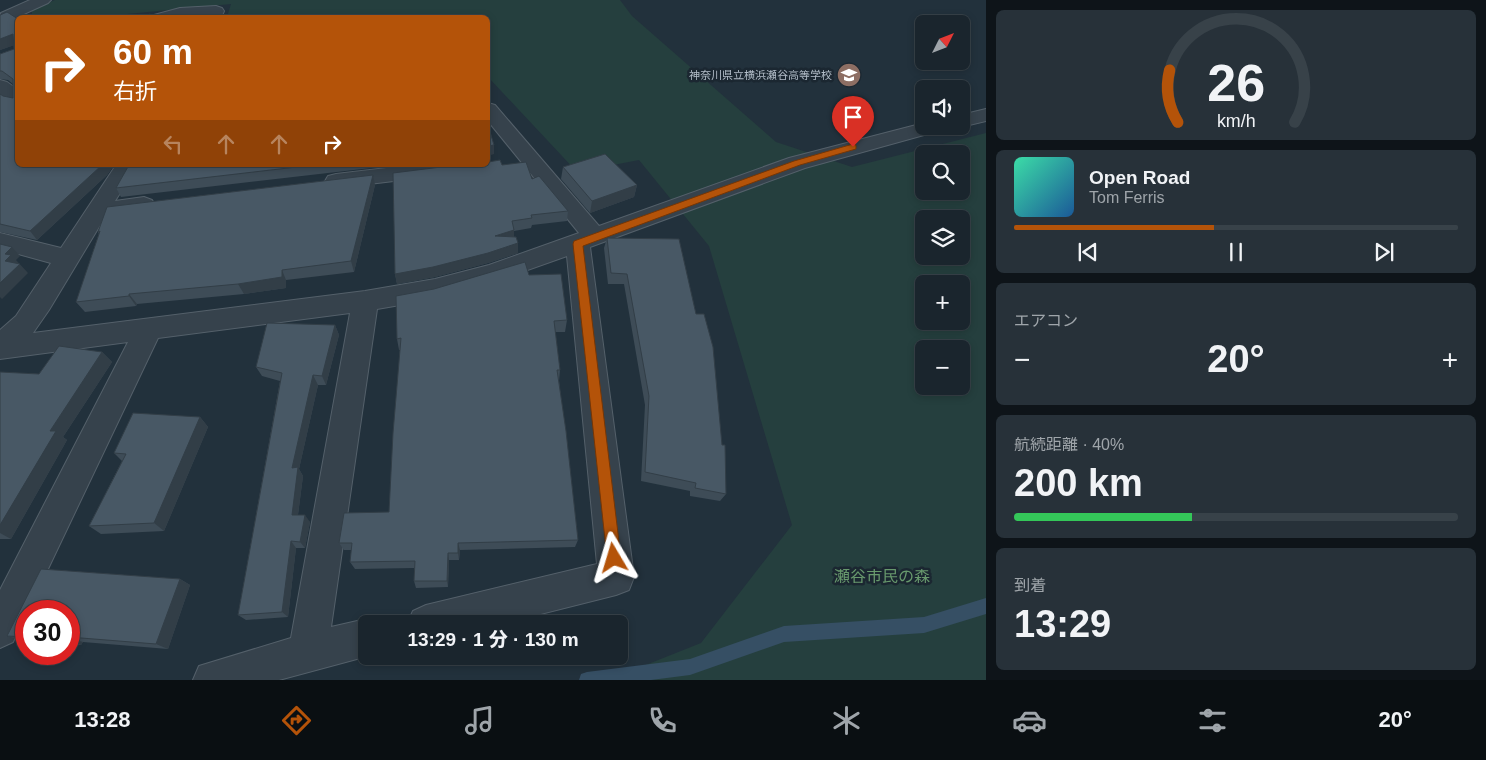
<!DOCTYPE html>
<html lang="ja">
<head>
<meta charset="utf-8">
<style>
	:root { --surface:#1a252d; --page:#273139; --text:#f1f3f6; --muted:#9fa5aa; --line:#384249; --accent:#b45309 }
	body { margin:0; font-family:Helvetica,"Noto Sans JP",sans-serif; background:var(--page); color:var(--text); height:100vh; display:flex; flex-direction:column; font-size:19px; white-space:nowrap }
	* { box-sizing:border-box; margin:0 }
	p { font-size:16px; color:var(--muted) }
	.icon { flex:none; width:28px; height:28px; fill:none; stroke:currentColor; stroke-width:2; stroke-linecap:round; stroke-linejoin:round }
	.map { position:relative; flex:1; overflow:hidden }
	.panel { display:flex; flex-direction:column; gap:10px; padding:10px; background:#0e1419; width:500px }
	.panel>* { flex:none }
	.top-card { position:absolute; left:15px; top:15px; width:475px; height:152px; border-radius:8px; box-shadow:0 2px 8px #0003,0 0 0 1px var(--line); background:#b45309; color:#fff; overflow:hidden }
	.needle { width:32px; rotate:48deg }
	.controls { position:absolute; left:915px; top:15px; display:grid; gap:10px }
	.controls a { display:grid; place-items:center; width:55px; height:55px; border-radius:8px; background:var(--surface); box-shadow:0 2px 8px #0003,0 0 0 1px var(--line); font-size:25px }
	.speed { position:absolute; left:15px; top:600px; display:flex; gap:10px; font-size:25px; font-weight:700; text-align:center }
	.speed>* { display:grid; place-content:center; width:65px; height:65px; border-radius:50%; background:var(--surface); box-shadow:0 2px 8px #0003,0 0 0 1px var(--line); line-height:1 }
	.speed .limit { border:8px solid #d22; background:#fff; color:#111 }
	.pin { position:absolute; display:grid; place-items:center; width:42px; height:42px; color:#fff; margin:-51px -21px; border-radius:50% 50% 50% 0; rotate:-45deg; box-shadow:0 0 5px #0007 }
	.pin .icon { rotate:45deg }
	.me { position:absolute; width:55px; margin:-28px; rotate:353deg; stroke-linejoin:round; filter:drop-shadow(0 0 4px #0008) }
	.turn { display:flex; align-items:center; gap:18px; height:105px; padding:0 15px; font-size:22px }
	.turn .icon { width:65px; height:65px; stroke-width:2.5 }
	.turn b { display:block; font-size:35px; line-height:42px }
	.lanes { display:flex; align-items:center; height:48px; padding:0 15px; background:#0003; justify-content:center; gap:25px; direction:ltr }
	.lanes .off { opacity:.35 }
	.big { font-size:38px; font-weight:800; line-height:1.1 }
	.panel .tile { flex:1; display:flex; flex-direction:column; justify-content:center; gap:8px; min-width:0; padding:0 18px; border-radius:8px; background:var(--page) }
	.panel .dial { align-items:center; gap:0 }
	.dial svg { height:130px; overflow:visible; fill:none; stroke:var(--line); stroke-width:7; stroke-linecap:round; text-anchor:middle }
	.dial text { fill:var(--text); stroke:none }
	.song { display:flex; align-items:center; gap:15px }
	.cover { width:60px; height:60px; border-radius:8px; background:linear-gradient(135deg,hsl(160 70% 55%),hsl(210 70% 35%)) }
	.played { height:5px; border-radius:2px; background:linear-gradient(90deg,var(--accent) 45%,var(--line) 45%) }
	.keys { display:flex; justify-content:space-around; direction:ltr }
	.heat { display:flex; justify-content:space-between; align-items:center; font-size:28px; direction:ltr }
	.charge { height:8px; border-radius:4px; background:linear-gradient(90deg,#34c759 40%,var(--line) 0) }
	.trip { position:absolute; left:358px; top:615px; width:270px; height:50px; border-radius:8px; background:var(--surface); box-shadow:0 2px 8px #0003,0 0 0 1px var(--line); font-weight:800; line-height:50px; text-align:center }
	.dock { display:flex; height:80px; justify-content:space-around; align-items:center; background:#0a0f12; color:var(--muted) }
	.dock .icon { width:35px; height:35px }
	.dock .on { color:var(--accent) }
	.dock b { font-size:22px; color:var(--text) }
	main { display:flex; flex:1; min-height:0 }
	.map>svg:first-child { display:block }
</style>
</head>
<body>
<main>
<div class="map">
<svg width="986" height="680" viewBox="0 0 986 680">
	<rect width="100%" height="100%" fill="#22313c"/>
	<path fill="#253f3e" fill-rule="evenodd" d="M 55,0 L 620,0 L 632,16 L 776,142 L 852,167 L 986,133 L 986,680 L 608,680 L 701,643 L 792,525 L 709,246 L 639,160 L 577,172 L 488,77 L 488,18 L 227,17 L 231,4 L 96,17 L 32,14 L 32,10 ZM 924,154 L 961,154 L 961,191 L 924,191 ZM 924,219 L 961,219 L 961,256 L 924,256 ZM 924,284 L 961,284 L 961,321 L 924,321 ZM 924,349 L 961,349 L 961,386 L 924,386 Z"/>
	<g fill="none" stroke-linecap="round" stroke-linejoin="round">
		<polygon fill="#364f64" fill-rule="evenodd" points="986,598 986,614 924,633 784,642 690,675 651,680 579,680 581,674 587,672 690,659 784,626 924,617"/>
		<g stroke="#54606a" stroke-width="2">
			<g id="minor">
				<polygon points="30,0 51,0 48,3 13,19 7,21 0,18 1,13"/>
				<polygon points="216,6 222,8 224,11 221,18 152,18 154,15 180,8"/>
				<polygon points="0,80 7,82 18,90 18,106 11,104 0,95"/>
				<polygon points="488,103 495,105 599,226 789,158 924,123 924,126 945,126 942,130 805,168 590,247 634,577 629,590 616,595 501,624 407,624 413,611 426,605 597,564 567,256 494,282 435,299 377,309 331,627 366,619 377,624 366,624 366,656 368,656 279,680 193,680 199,666 291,638 350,313 158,338 28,611 26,611 13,642 0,648 0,590 128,342 0,359 0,330 16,316 51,263 0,249 0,233 61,248 116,165 138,165 115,201 144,197 152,200 155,205 152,210 105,217 49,310 33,333 365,291 435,279 489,265 579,233 488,121"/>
				<polygon points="986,109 986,121 961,127 958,126 961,126 961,115"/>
				<polygon points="412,165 479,165 476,170 468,172 336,188 328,186 325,181 328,176 336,174"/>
			</g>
		</g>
		<use href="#minor" fill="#36424c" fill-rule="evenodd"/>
	</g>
	<g fill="#3e4c57">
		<polygon points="0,15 18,19 18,165 114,165 107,175 37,240 0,232 0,94 3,96 13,98 13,84 8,80 0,79 0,54 14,49 14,45 0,50"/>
		<polygon points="129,165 380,165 380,167 121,197 116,188"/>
		<polygon points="502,165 532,179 568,211 567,221 532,225 531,228 514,231 514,237 518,253 488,263 435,277 397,284 395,274"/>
		<polygon points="563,167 637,185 634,197 590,213 561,179"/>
		<polygon points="375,185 354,272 286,280 286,288 244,294 137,304 136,306 85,312 76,302 99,234 98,232"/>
		<polygon points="607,238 679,239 726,494 720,501 690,496 690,491 641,481 645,405 624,284 608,284 604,248"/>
		<polygon points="529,275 567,320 565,332 555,332 560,370 559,381 578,540 575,547 460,550 459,560 449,560 448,587 416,588 414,581 414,568 355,569 350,562 352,550 344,550 339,543 389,512 400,350 399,350 397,339"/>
		<polygon points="335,325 339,335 326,385 318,385 299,469 303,476 298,515 310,522 305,548 296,548 288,617 246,620 238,615 280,381 262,376 256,367"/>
		<polygon points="102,352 112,362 63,437 67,440 11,539 0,539 0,372 39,374"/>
		<polygon points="200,417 208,427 164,531 101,534 89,526 122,461 114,453"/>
		<polygon points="41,569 180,579 190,585 168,649 83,642 81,645 69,644 69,611 26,611 26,641 7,636"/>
	</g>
	<g fill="#323e47">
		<polygon points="13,34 18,44 0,50 0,39"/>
		<polygon points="494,145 494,154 488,156 488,146"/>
		<polygon points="102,165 114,165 107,175 37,240 30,231"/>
		<polygon points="373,175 375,185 354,272 351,261"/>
		<polygon points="637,185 634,197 590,213 592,201"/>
		<polygon points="514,230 514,240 495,236"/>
		<polygon points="518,243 518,253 488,263 435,277 397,284 395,274"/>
		<polygon points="12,247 20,256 16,260 28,273 2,299 0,297 0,283 5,261 5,254"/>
		<polygon points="282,270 286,280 286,288 244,294 238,284"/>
		<polygon points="129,294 137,304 136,306 129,296"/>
		<polygon points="335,325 339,335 326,385 322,376"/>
		<polygon points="102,352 112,362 63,437 67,440 11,539 0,533 0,525 50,431"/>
		<polygon points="313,375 318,385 299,469 303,476 297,522 292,515 292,468"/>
		<polygon points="200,417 208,427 164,531 154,523"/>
		<polygon points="305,515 310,522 305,548 300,542"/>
		<polygon points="291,541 296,548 288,617 282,612"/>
		<polygon points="458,543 460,550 459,560 458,553"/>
		<polygon points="448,553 449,560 448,587 447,581"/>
		<polygon points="180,579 190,585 168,649 156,644"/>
		<polygon points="69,638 83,642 81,645 69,641"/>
	</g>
	<g fill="#485865" stroke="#323e47">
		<polygon points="7,12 18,19 18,165 102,165 30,231 0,224 0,94 3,96 13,98 13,79 2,71 0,71 0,54 14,49 13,34 0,39 0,15"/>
		<polygon points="150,14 155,18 141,18"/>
		<polygon points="488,125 494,145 488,146"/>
		<polygon points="605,154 637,185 592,201 563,167"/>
		<polygon points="500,160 502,165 526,162 532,179 539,176 568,211 531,215 532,218 512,221 514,230 495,236 516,237 518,243 488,253 433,267 395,274 393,173 457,165 488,165 488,162"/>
		<polygon points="129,165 314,165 116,188"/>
		<polygon points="373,175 351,261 282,270 282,277 238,284 129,294 129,296 76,302 100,231 98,232 107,207"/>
		<polygon points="607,238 679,239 696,314 704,314 713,347 722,445 725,445 726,494 695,488 696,483 645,472 649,396 627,274 611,273"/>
		<polygon points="0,244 12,247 5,254 11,255 5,261 20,264 0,283"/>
		<polygon points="525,262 529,275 561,274 567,320 554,321 560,370 557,370 566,431 578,540 458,543 458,553 448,553 447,581 414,581 415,561 350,562 352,543 339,543 344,513 389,512 393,433 401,338 397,339 396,296 434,289"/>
		<polygon points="267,323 335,325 322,376 313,375 292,468 298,467 292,515 305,515 300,542 291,541 282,612 238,615 282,373 256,367"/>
		<polygon points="59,346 102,352 50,431 56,431 0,525 0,372 39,374"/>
		<polygon points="133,413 200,417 154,523 89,526 126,454 114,453"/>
		<polygon points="41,569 180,579 156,644 69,637 69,611 26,611 26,637 7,636"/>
	</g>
	<polygon fill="#b45309" stroke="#753606" points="853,144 856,145 856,149 800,165 583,246 621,558 619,563 614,565 609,563 607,558 573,244 574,241 794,161"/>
	<defs>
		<g id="school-disc" transform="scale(1.25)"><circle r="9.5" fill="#8d6e63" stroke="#1b2731"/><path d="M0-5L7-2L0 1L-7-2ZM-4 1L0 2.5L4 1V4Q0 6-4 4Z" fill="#fff"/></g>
	</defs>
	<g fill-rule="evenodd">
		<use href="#school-disc" x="849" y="75"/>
	</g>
	<g text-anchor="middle" stroke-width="5" stroke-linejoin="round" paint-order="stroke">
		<g font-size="11" fill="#b2bdc8" stroke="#1b2731" text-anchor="end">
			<text x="832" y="79">神奈川県立横浜瀬谷高等学校</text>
		</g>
		<g font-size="16" fill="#68996d" stroke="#1b2731">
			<text x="882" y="582">瀬谷市民の森</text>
		</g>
	</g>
</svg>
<div class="controls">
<a><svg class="needle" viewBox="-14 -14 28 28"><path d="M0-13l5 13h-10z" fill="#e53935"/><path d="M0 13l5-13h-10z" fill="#9fa5aa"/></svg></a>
<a><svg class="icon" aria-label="sound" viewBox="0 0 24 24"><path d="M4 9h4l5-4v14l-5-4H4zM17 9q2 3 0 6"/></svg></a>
<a><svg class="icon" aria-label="search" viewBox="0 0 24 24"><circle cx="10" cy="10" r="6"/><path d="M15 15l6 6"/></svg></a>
<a><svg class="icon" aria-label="layers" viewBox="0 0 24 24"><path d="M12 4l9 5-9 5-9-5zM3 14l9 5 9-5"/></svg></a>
<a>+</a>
<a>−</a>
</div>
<div class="speed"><div class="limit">30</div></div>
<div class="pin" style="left:853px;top:147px;background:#d93025"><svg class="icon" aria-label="arrive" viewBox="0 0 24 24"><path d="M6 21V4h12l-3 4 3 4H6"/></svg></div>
<svg class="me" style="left:614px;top:558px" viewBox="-20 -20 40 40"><path d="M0-17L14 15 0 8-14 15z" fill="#b45309" stroke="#fff" stroke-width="4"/></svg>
<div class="trip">13:29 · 1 分 · 130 m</div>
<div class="top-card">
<div class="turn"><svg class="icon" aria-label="right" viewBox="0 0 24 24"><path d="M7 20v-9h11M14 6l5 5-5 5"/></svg><div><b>60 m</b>右折</div></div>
<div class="lanes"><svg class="icon off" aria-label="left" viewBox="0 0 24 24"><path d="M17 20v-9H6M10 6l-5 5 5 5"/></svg><svg class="icon off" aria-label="ahead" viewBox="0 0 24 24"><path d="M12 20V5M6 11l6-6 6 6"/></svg><svg class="icon off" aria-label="ahead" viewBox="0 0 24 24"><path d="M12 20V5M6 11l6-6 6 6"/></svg><svg class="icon" aria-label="right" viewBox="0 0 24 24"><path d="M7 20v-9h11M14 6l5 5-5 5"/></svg></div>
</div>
</div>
<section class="panel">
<div class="tile dial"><svg viewBox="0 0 100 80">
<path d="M14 69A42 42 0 1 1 86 69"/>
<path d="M14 69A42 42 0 0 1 9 37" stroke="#b45309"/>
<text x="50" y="56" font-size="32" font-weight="700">26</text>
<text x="50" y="72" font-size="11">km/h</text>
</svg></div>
<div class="tile">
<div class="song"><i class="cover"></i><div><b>Open Road</b><p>Tom Ferris</p></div></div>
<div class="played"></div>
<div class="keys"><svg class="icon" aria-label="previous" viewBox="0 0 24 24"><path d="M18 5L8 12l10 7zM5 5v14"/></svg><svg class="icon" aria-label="pause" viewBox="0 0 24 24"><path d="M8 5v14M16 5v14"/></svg><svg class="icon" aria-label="next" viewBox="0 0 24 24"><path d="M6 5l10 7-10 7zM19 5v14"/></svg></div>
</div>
<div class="tile"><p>エアコン</p>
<div class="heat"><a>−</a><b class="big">20°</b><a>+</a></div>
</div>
<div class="tile"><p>航続距離 · 40%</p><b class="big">200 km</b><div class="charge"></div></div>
<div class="tile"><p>到着</p><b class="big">13:29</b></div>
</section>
</main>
<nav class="dock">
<b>13:28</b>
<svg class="icon on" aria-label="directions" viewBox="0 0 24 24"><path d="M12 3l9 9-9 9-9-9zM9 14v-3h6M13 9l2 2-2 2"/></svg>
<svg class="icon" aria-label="music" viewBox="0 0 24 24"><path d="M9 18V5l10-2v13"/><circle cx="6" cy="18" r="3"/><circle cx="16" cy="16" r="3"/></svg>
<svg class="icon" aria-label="phone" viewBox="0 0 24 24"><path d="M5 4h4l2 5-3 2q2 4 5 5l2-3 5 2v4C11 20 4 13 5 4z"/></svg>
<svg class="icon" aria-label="climate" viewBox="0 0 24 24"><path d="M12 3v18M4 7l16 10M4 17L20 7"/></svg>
<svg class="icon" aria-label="car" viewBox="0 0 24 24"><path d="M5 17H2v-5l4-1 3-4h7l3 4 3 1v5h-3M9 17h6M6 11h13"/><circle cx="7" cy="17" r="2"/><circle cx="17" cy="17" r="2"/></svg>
<svg class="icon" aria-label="filters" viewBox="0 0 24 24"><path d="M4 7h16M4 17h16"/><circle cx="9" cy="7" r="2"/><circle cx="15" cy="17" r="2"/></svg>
<b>20°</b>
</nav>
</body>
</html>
